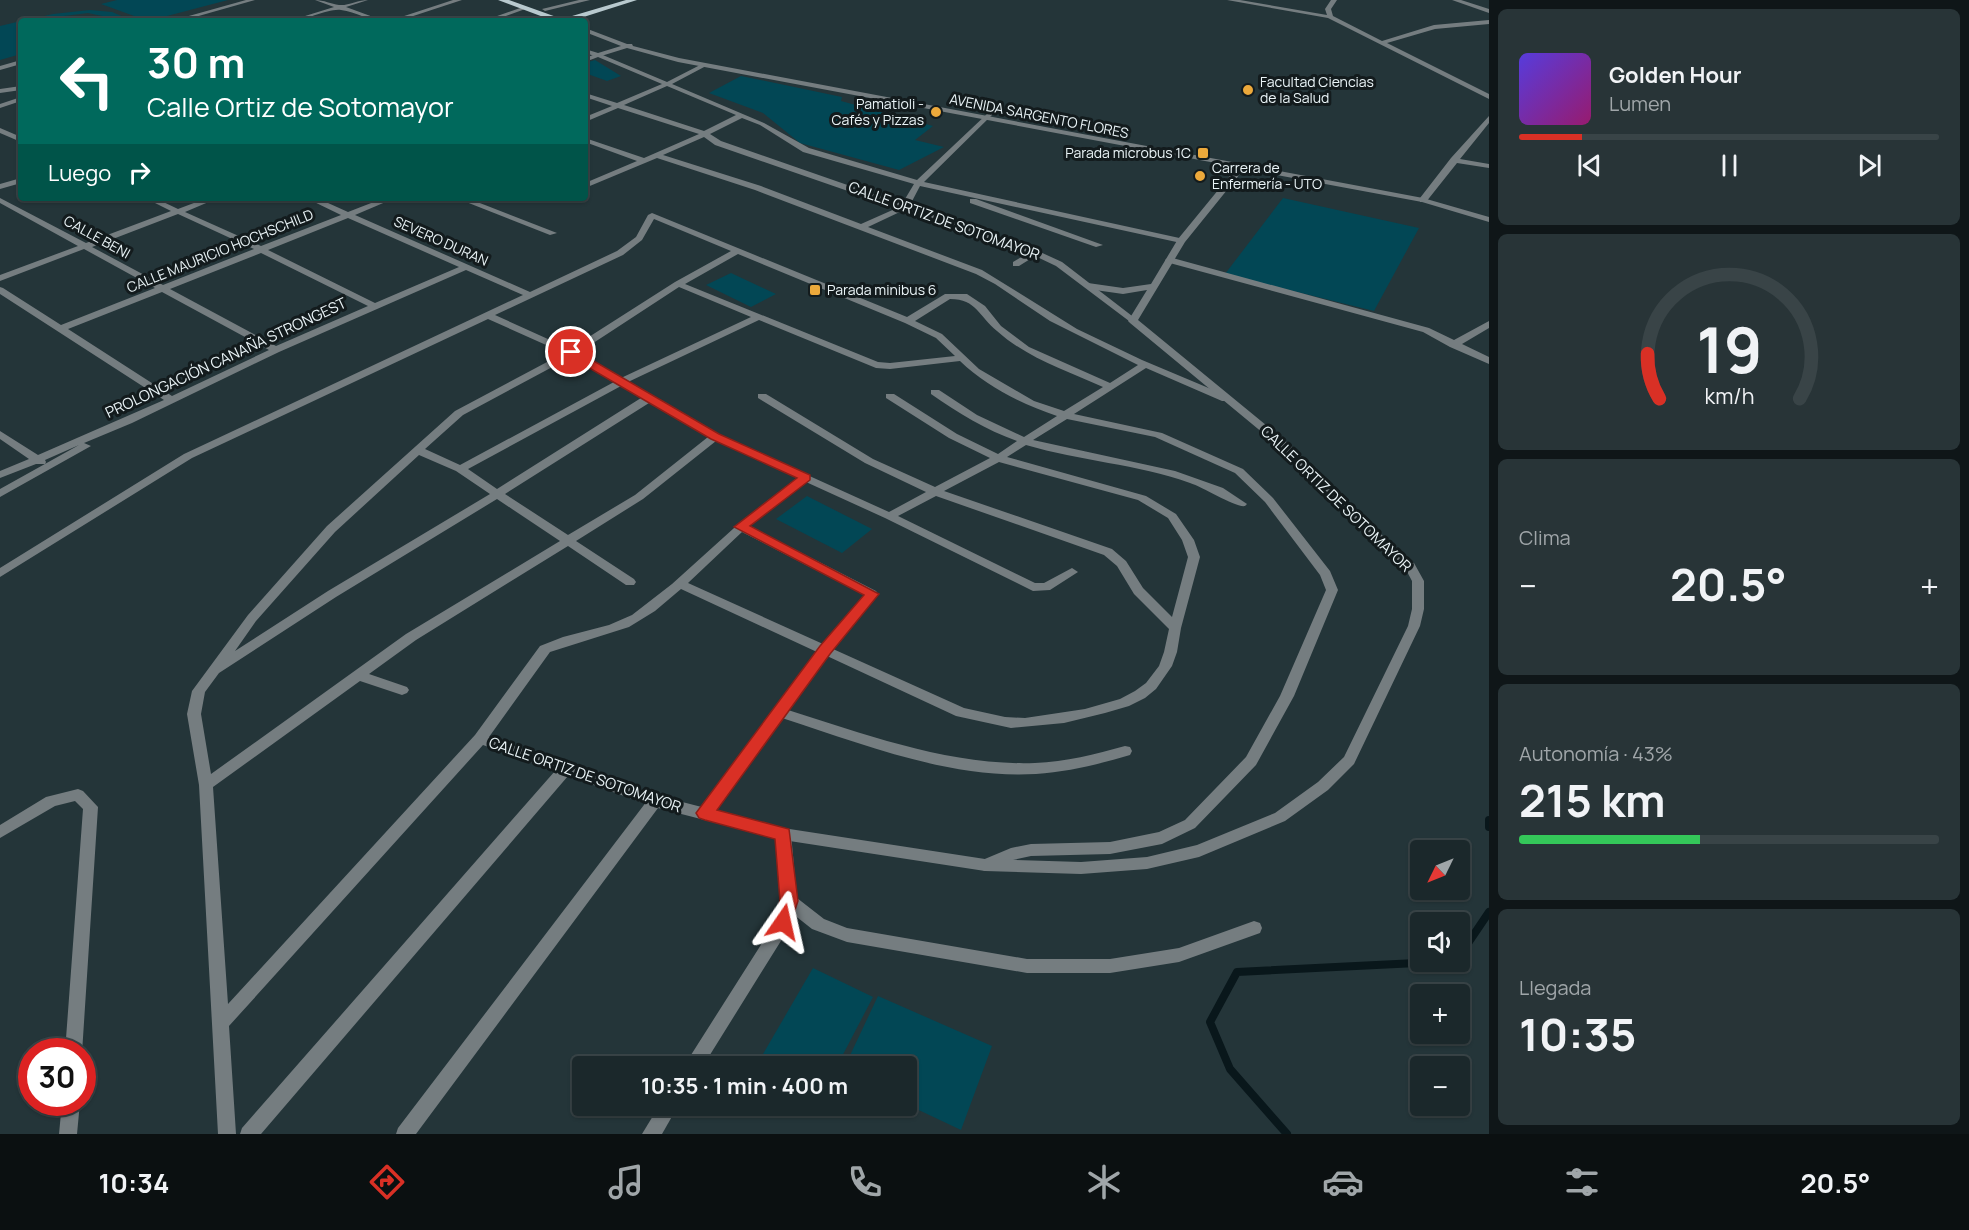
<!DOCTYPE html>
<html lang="es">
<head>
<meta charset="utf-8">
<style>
	:root { --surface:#1b282b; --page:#283437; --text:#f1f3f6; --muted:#a0a6a9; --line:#394447; --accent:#d93025 }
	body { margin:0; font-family:Manrope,sans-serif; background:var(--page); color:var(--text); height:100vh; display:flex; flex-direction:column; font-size:22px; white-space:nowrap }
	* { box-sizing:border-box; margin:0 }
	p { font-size:20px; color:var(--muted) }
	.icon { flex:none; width:33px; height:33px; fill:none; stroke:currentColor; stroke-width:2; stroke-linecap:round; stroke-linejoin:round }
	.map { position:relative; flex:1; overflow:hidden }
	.side { display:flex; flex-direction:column; gap:9px; padding:9px; background:#0f1618; width:480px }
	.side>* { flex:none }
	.guide { position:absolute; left:18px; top:18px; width:570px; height:183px; border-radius:6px; box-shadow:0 2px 4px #0004,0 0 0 2px var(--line); background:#00695c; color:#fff; overflow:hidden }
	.needle { width:39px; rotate:227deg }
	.buttons { position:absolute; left:1410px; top:840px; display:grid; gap:12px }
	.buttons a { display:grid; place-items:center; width:60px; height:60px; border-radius:6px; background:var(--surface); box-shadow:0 2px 4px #0004,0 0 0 2px var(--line); font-size:30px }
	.speed { position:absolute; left:18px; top:1038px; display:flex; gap:12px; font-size:30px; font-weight:700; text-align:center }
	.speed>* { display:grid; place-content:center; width:78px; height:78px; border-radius:50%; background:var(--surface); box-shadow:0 2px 4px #0004,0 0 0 2px var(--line); line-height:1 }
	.speed .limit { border:9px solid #d22; background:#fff; color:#111 }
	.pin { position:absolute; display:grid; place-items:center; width:51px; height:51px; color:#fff; margin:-26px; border:3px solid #fff; border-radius:50%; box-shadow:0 2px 6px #0007 }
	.me { position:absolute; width:66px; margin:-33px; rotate:11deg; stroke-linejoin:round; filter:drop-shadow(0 0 4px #0008) }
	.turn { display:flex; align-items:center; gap:21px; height:126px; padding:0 30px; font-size:27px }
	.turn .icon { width:78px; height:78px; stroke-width:2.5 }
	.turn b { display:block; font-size:42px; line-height:51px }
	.then { display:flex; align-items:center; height:57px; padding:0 30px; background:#0003; gap:12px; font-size:22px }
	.big { font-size:45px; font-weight:700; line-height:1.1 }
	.side .card { flex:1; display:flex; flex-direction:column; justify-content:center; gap:9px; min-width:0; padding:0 21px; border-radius:9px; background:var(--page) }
	.side .dial { align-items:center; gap:0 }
	.dial svg { height:156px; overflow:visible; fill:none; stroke:var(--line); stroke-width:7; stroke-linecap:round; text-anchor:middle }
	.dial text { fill:var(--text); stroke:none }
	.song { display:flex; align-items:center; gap:18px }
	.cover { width:72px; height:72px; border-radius:9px; background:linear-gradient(135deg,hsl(250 70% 55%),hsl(320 70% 35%)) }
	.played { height:6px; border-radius:3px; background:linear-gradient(90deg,var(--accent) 15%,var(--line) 15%) }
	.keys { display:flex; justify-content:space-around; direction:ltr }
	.heat { display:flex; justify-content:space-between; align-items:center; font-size:33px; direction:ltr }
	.charge { height:9px; border-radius:4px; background:linear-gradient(90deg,#34c759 43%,var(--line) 0) }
	.trip { position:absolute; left:572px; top:1056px; width:345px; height:60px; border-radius:6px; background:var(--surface); box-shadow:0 2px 4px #0004,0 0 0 2px var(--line); font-weight:700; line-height:60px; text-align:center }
	.tab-bar { display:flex; height:96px; justify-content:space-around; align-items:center; background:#0b1011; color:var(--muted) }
	.tab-bar .icon { width:42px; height:42px }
	.tab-bar .active { color:var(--accent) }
	.tab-bar b { font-size:27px; color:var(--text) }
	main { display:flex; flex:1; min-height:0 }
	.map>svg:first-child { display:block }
</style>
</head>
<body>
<main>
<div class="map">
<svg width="1489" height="1134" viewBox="0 0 1489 1134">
	<rect width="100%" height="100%" fill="#243539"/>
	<g fill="#024755">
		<polygon points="117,0 228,0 148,21 101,4"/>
		<polygon points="90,10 112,12 126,18 126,21 88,13 48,18 54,21 23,21 53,14"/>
		<polygon points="21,21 21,54 0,60 0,26"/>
		<polygon points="595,60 621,76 607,81 585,73 585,63"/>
		<polygon points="741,76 842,97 841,101 933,126 915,140 944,147 899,170 800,143 763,113 709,93"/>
		<polygon points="1283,198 1419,228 1374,311 1225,274"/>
		<polygon points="731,273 776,294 751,307 706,285"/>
		<polygon points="807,496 872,529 842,553 776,519"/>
		<polygon points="813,968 873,997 837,1066 756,1066"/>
		<polygon points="878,996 992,1046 961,1130 906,1104 906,1066 845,1066"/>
	</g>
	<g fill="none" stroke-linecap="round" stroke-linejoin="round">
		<g stroke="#09171b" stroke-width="8">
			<polyline points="1489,820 1489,827"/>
			<polyline points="1460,955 1489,912"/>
			<polyline points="1287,1134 1230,1069 1210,1022 1237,972 1437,962"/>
		</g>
		<g fill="#757d80" fill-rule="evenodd">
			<polygon points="246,0 255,0 181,21 171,21"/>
			<path d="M 315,0 C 324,0 331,4 339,5 C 348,6 358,0 368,0 L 346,7 L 384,21 C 369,21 356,12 341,10 C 329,8 305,21 289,21 L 334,7 Z"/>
			<polygon points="453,0 462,0 398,21 389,21"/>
			<polygon points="579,0 590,0 545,11 542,9"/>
			<polygon points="1227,0 1240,0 1327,15 1325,9 1331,0 1337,0 1331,9 1333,16 1382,41 1434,25 1489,20 1489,24 1435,29 1387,43 1489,94 1489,99 1328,18"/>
			<polygon points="1452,0 1461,0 1489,9 1489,13"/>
			<polygon points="523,7 528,8 492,21 483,21"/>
			<path d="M 598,53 L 667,82 L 702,64 L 706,64 L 706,66 L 672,84 L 764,123 L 809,148 L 917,180 L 988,113 L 992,113 L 992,115 L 924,182 L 1184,239 L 1185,241 L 1181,243 L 920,186 L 909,207 L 1038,251 L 1062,262 L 1136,319 L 1138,321 L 1133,324 L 1056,266 L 1035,256 L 1019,266 L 1013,266 L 1013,262 L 1028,253 L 904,210 L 868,227 L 982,270 L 1077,329 L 1142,360 L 1230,397 L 1230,401 L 1222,401 L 1146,368 L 1074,414 L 1162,433 L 1243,469 L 1273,498 L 1330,571 L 1338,590 L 1294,696 L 1256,765 L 1195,828 L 1162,844 L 1110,854 L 1031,856 L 1013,860 L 985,871 L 980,869 L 977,865 L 980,861 L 1011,848 L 1031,844 L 1110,842 L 1159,832 L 1185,820 L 1246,757 L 1280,696 L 1326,590 L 1320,575 L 1265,502 L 1235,473 L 1155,437 L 1067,419 L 1033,440 L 1175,471 L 1223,488 L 1247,504 L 1245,506 C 1236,508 1203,487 1190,483 C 1137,464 1080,461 1026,445 L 1007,457 L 1146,496 L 1176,514 L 1194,540 L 1200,557 L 1181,628 L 1177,652 L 1172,666 L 1156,689 L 1145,698 L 1129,706 L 1105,713 L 1064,723 L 1011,728 L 956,716 L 827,656 L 788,710 C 868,735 950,766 1035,763 C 1066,762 1095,754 1125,746 L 1130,747 L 1132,751 L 1130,755 C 1099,764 1068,772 1036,774 C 949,779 863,744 782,718 L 709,817 L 704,819 L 699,817 L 697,813 L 699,809 L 817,652 L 681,589 L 655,611 L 629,627 L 550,652 L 489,737 L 660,797 L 662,801 L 660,805 L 655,807 L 568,776 L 261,1134 L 240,1134 L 242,1128 L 555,771 L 483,745 L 229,1026 L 236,1134 L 218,1134 L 199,785 L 187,714 L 192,691 L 248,615 L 327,526 L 455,411 L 564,353 L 488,319 L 192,458 L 0,577 L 0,568 L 184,454 L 523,295 L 466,270 L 279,352 L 132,423 L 84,443 L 91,446 L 0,497 L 0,489 L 79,445 L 45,460 L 46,462 L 45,464 L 36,464 L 0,478 L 0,471 L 29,459 L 0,439 L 0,431 L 38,455 L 164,400 L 0,294 L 0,287 L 3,288 L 61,325 L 155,288 L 84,249 L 0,281 L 0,275 L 78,246 L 0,203 L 0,198 L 86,243 L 171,211 L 145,198 L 155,198 L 178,209 L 207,198 L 218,198 L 185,212 L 261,246 L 341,215 L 306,198 L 317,198 L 348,212 L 384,198 L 395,198 L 355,215 L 530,292 L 617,251 L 636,237 L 648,215 L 652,213 L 907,317 L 945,294 L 967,294 L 985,306 L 1001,326 L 1029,347 L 1110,383 L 1138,365 L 1050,321 L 995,284 L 976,274 L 755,190 L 657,158 L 585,188 L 585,183 L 637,161 L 585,142 L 585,138 L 644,158 L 699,134 L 618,108 L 585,122 L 585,117 L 612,106 L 585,97 L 585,93 L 617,103 L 662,84 L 598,57 L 585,62 L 585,58 ZM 667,86 L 736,115 L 704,131 L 624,105 ZM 742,118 L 760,125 L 803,152 L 914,184 L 902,204 L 721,141 L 710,134 ZM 704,137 L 715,145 L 897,208 L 861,224 L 761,186 L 663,155 ZM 178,214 L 254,249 L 163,285 L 92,247 ZM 348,218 L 459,267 L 375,303 L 268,250 ZM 654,219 L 731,251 L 675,282 L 570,349 L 495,315 L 623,255 L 642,240 ZM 261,253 L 368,306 L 276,346 L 170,289 ZM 738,254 L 905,323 L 936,338 L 955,356 L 890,363 L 878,362 L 685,284 ZM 679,287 L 751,317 L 621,378 L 578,353 ZM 162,292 L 269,350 L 172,396 L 68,329 ZM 950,299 C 977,299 979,317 997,331 C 1027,358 1067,371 1103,387 L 1064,411 L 1034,401 L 979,369 L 942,334 L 915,321 ZM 759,320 L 876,368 L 890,369 L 960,361 C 987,387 1022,404 1057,416 L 1024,437 L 977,415 L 939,390 L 931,390 L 931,394 C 958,413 986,430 1017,441 L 998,454 L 957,434 L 894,394 L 886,394 L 886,398 L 949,438 L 990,458 L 935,487 L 873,459 L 766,394 L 758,394 L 758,398 L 865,463 L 926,492 L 889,512 L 719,435 L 628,382 ZM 571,357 L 614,382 L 460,465 L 425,449 L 463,415 ZM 621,386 L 641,398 L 497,489 L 468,469 ZM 649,403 L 708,437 L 635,495 L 568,535 L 505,494 ZM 716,441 L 797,478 L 744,519 L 672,584 L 632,615 L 609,625 L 563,637 L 540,646 L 475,735 L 228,1004 L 213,787 L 360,681 L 402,695 L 407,693 L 409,690 L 407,687 L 369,674 L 416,640 L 568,546 L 626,585 L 634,585 L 636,582 L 634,579 L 576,541 L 643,499 ZM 419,455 L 456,471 L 490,494 L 328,591 L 235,651 L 256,621 L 335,532 ZM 999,462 L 1138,500 L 1168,518 L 1182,540 L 1188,557 L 1172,617 L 1143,588 L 1126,561 L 1112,549 L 944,491 ZM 806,482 L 885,518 L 1033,591 L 1050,590 L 1078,572 L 1072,568 L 1044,583 L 1035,583 L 898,516 L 936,496 L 1104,555 L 1117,566 L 1134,594 L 1169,629 L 1164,652 L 1159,666 L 1146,683 L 1135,691 L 1120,699 L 1085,709 L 1025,718 L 1005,717 L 964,708 L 833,649 L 876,597 L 878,594 L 876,591 L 749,526 ZM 497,499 L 560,541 L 406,634 L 211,774 L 201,714 L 205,692 L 219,673 L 336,597 ZM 742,532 L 864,595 L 823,644 L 688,583 Z"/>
			<polygon points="21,60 21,64 0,70 0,66"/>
			<polygon points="21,97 21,101 0,108 0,104"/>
			<polygon points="1489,116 1489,123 1460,159 1489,164 1489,168 1457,163 1426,202 1420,202 1420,198 1451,158"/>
			<polygon points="0,128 21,137 21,142 0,133"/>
			<polygon points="21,178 21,183 0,189 0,184"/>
			<polygon points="456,198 467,198 557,233 550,235"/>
			<polygon points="970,199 976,199 1103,245 1096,247 970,203"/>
			<polygon points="1169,257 1429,328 1454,340 1489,321 1489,328 1462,344 1489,357 1489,364 1450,347 1423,332 1166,262 1165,260"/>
			<polygon points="78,789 83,791 98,807 82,1053 65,1052 83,809 75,801 55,806 0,838 0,825 46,797"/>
			<polygon points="783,828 788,830 791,834 797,898 824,919 847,928 1027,959 1110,959 1179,948 1254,921 1260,923 1262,928 1260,933 1179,962 1110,973 1027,973 847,942 812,929 793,914 789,928 703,1066 684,1066 776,921 781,901 775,834 778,830"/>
			<polygon points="62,1102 80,1102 77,1134 59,1134"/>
			<polygon points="659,1106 678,1106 662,1134 642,1134"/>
		</g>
		<g fill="#757d80" fill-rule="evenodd">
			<polygon points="585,28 627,44 632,44 633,46 679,58 1423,198 1489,217 1489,222 1422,202 1244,169 1185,242 1138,320 1289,444 1352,509 1414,563 1424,581 1424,609 1420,626 1354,764 1328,790 1285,821 1199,857 1147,869 1081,874 985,871 783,840 658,808 416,1134 396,1134 398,1128 650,797 655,795 783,828 985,859 1081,862 1147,857 1197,845 1275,813 1318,782 1344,757 1408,626 1412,609 1412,581 1405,568 1344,513 1281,448 1130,323 1128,321 1147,290 1123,294 1088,289 1084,286 1088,283 1123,288 1151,284 1178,239 1237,167 678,62 627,48 598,57 585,53 585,49 598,53 621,46 585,32"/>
			<polygon points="21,86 21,90 0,93 0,89"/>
		</g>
		<polygon fill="#b8c9ce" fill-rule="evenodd" points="498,0 509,0 562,19 626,0 637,0 571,21 554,21"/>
	</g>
	<polygon fill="#d93025" stroke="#8d1f18" stroke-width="1.5" points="567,350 575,350 719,434 810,475 810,480 750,526 879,594 830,654 717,810 789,829 798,901 789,928 783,930 776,928 773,922 780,901 775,839 705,820 699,818 696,813 820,646 864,595 734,527 797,478 711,439 567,355"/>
	<g fill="#eca93b" stroke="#131b1d" stroke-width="2">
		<circle cx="1248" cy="90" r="6"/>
		<circle cx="936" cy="112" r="6"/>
		<rect x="1197" y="147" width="12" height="12" rx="3"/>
		<circle cx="1200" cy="176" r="6"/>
		<rect x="809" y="284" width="12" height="12" rx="3"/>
	</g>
	<g text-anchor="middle" stroke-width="6" stroke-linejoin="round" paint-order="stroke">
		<g font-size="14" fill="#eaf4f7" stroke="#131b1d" text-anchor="start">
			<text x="1260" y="87">Facultad Ciencias<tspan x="1260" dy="16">de la Salud</tspan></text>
			<text x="924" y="109" text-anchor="end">Pamatioli -<tspan x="924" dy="16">Cafés y Pizzas</tspan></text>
			<text x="1191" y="158" text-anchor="end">Parada microbus 1C</text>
			<text x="1212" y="173">Carrera de<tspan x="1212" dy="16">Enfermería - UTO</tspan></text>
			<text x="827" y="295">Parada minibus 6</text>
		</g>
		<g font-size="14" fill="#eaf4f7" stroke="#131b1d">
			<text transform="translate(1039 116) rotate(11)" y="5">AVENIDA SARGENTO FLORES</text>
			<text transform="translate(97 237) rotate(29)" y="5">CALLE BENI</text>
			<text transform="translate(441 241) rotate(24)" y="5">SEVERO DURAN</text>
			<text transform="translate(220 251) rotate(-22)" y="5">CALLE MAURICIO HOCHSCHILD</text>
		</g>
		<g font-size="15" fill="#eaf4f7" stroke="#131b1d">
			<text transform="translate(944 221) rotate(20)" y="5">CALLE ORTIZ DE SOTOMAYOR</text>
			<text transform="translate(226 358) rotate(-25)" y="5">PROLONGACIÓN CANAÑA STRONGEST</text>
			<text transform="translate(1336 499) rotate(44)" y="5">CALLE ORTIZ DE SOTOMAYOR</text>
			<text transform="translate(585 775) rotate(19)" y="5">CALLE ORTIZ DE SOTOMAYOR</text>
		</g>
	</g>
</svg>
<div class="buttons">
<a><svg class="needle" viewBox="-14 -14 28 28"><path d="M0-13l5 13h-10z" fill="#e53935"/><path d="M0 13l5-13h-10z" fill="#a0a6a9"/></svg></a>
<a><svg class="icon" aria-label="sound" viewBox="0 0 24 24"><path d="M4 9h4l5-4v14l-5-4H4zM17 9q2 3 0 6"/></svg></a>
<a>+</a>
<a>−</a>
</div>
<div class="speed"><div class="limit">30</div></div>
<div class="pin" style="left:571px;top:352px;background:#d93025"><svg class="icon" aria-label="arrive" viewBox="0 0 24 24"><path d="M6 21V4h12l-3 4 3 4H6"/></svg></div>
<svg class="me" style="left:783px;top:922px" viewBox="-20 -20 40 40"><path d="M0-17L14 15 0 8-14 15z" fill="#d93025" stroke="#fff" stroke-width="4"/></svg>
<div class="trip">10:35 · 1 min · 400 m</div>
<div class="guide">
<div class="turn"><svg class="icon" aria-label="left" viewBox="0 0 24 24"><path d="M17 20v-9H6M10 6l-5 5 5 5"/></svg><div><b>30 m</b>Calle Ortiz de Sotomayor</div></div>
<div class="then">Luego<svg class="icon" aria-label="right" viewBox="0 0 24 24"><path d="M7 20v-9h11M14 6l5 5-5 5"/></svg></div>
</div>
</div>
<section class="side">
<div class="card">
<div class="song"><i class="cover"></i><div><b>Golden Hour</b><p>Lumen</p></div></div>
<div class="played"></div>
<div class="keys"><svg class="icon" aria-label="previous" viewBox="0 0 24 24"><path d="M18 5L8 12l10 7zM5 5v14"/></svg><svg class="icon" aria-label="pause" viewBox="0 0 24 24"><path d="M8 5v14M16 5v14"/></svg><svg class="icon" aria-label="next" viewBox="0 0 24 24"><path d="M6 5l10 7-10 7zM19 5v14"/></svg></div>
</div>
<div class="card dial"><svg viewBox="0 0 100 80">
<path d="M14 69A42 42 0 1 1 86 69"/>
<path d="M14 69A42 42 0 0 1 8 46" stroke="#d93025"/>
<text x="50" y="56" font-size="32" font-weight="700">19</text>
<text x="50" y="72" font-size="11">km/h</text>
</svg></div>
<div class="card"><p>Clima</p>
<div class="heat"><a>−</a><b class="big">20.5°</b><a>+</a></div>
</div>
<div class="card"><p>Autonomía · 43%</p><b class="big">215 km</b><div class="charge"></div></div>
<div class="card"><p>Llegada</p><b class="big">10:35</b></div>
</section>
</main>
<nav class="tab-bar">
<b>10:34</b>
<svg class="icon active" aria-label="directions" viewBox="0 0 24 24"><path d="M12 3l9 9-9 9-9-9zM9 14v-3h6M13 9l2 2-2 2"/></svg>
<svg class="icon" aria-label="music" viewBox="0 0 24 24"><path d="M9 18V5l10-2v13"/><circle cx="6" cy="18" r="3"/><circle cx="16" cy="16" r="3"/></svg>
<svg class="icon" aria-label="phone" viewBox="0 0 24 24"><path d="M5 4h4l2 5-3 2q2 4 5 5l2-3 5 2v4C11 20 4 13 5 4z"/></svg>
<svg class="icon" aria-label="climate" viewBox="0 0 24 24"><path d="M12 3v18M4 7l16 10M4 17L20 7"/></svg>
<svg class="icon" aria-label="car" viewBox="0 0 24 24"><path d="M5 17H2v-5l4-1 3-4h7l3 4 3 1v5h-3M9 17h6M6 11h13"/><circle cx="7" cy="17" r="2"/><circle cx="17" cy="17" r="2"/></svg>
<svg class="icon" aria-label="filters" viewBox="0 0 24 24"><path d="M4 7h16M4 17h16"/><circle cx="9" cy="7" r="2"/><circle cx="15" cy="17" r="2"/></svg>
<b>20.5°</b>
</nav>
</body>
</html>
